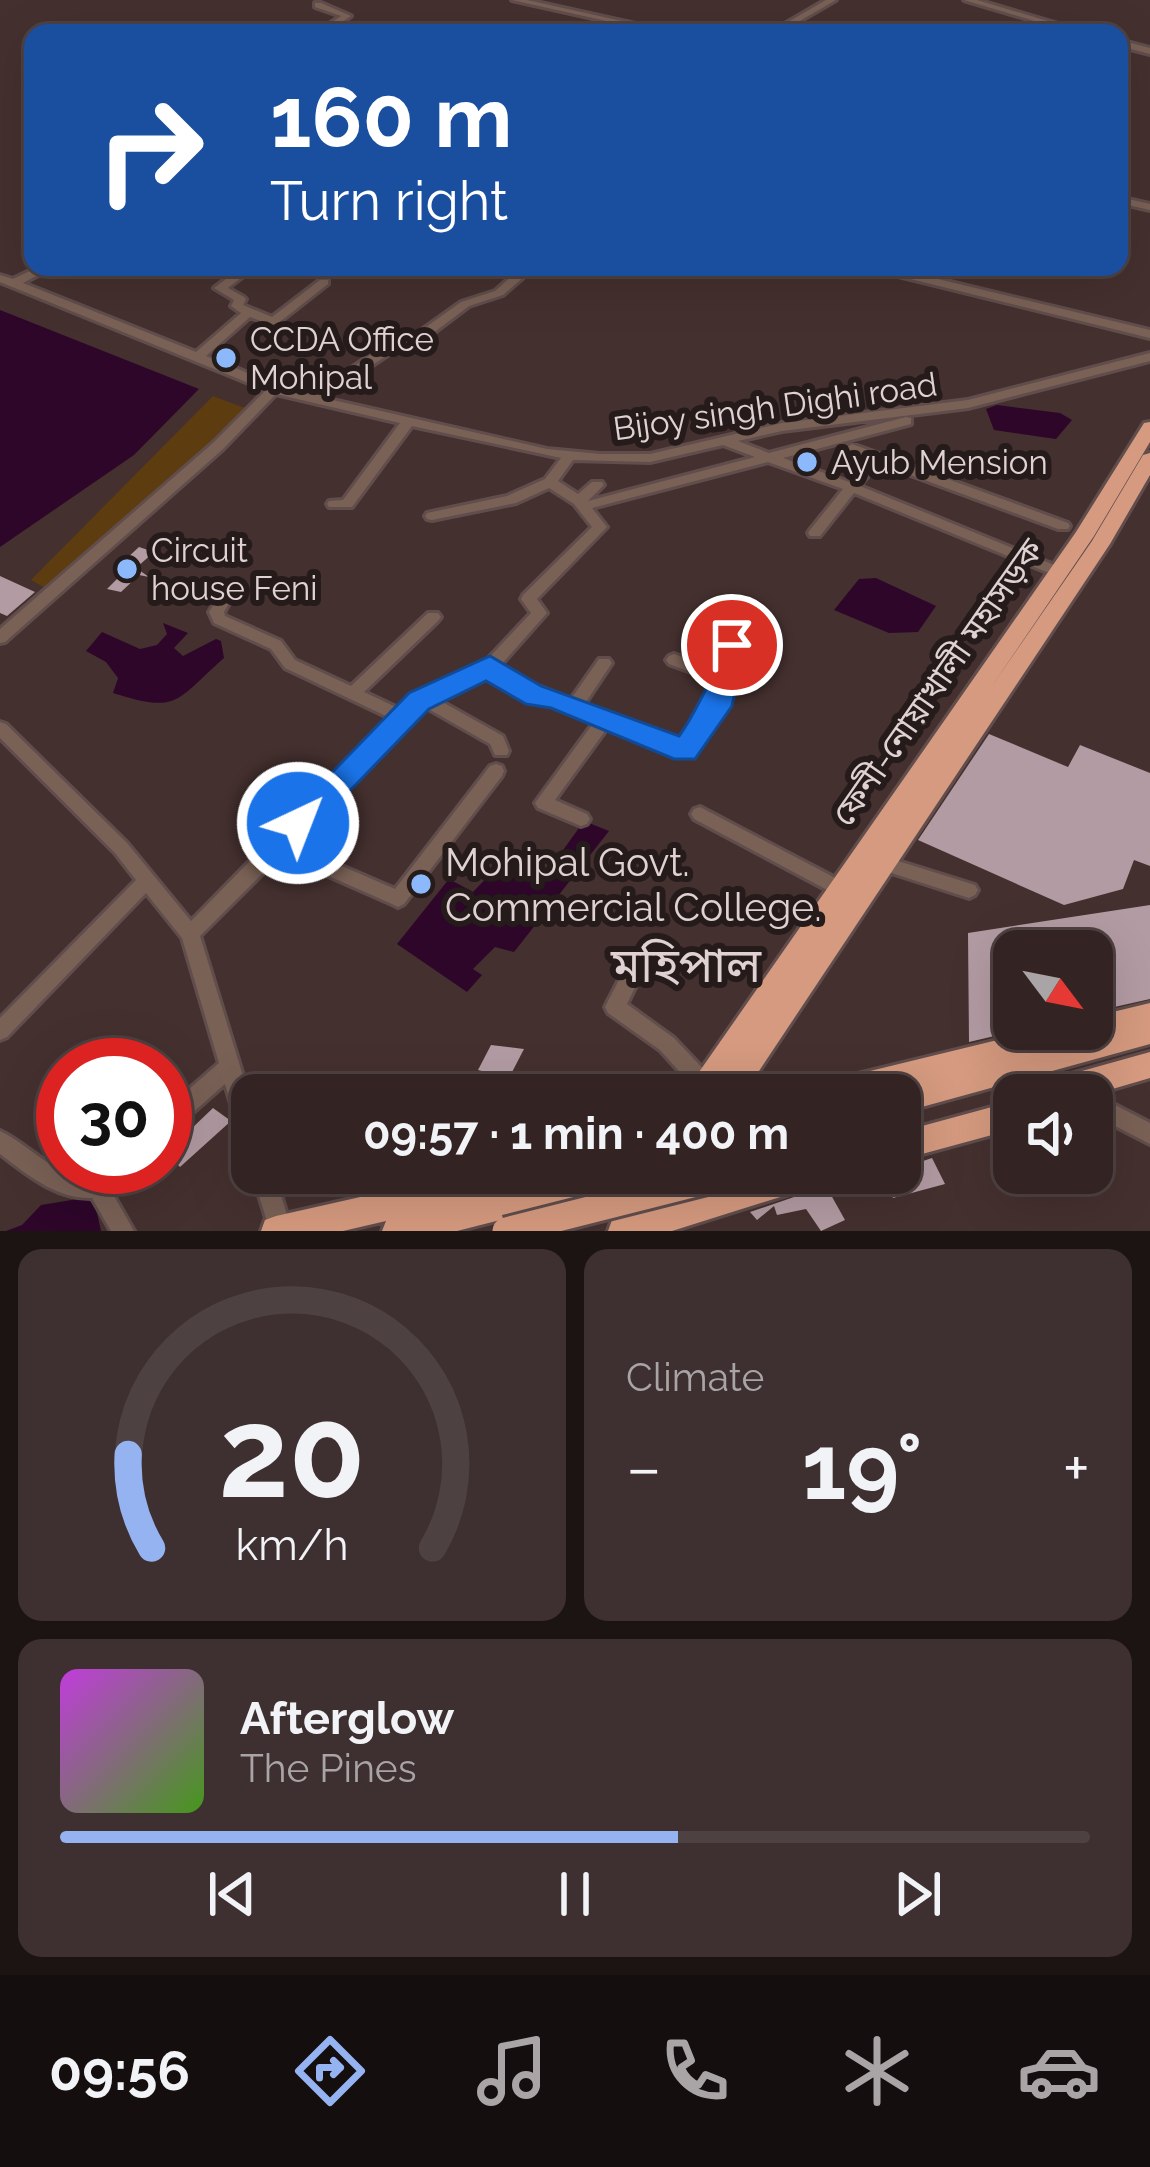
<!DOCTYPE html>
<html lang="en">
<head>
<meta charset="utf-8">
<style>
	:root { --surface:#332423; --page:#3e3030; --text:#f1f3f6; --muted:#a9a4a6; --line:#4e4141; --accent:#95b2f1 }
	body { margin:0; font-family:Raleway,"Noto Sans Bengali",sans-serif; background:var(--page); color:var(--text); height:100vh; display:flex; flex-direction:column; font-size:45px; white-space:nowrap }
	* { box-sizing:border-box; margin:0 }
	p { font-size:39px; color:var(--muted) }
	.icon { flex:none; width:66px; height:66px; fill:none; stroke:currentColor; stroke-width:2; stroke-linecap:round; stroke-linejoin:round }
	.map { position:relative; height:1231px; overflow:hidden }
	.details { display:flex; flex-direction:column; gap:18px; padding:18px; background:#1c1413; flex:1 }
	.details>* { flex:none }
	.guide { position:absolute; left:24px; top:24px; width:1104px; height:252px; border-radius:24px; box-shadow:0 12px 48px #0002,0 0 0 3px var(--line); background:#1a4fa0; color:#fff; overflow:hidden }
	.needle { width:78px; rotate:122deg }
	.controls { position:absolute; left:993px; top:930px; display:grid; gap:24px }
	.controls a { display:grid; place-items:center; width:120px; height:120px; border-radius:24px; background:var(--surface); box-shadow:0 12px 48px #0002,0 0 0 3px var(--line); font-size:60px }
	.speed { position:absolute; left:36px; top:1038px; display:flex; gap:24px; font-size:60px; font-weight:700; text-align:center }
	.speed>* { display:grid; place-content:center; width:156px; height:156px; border-radius:50%; background:var(--surface); box-shadow:0 12px 48px #0002,0 0 0 3px var(--line); line-height:1 }
	.speed .limit { border:18px solid #d22; background:#fff; color:#111 }
	.pin { position:absolute; display:grid; place-items:center; width:102px; height:102px; color:#fff; margin:-51px; border:6px solid #fff; border-radius:50%; box-shadow:0 3px 12px #0007 }
	.me { position:absolute; width:132px; margin:-66px; rotate:43deg; stroke-linejoin:round; filter:drop-shadow(0 0 9px #0008) }
	.turn { display:flex; align-items:center; gap:42px; height:252px; padding:0 48px; font-size:54px }
	.turn .icon { width:156px; height:156px; stroke-width:2.5 }
	.turn b { display:block; font-size:84px; line-height:102px }
	.big { font-size:90px; font-weight:700; line-height:1.1 }
	.details .card { flex:1; display:flex; flex-direction:column; justify-content:center; gap:18px; min-width:0; padding:0 42px; border-radius:24px; background:var(--page) }
	.details .dial { align-items:center; gap:0 }
	.dial svg { height:312px; overflow:visible; fill:none; stroke:var(--line); stroke-width:7; stroke-linecap:round; text-anchor:middle }
	.dial text { fill:var(--text); stroke:none }
	.song { display:flex; align-items:center; gap:36px }
	.cover { width:144px; height:144px; border-radius:18px; background:linear-gradient(135deg,hsl(290 70% 55%),hsl(100 70% 35%)) }
	.played { height:12px; border-radius:6px; background:linear-gradient(90deg,var(--accent) 60%,var(--line) 60%) }
	.keys { display:flex; justify-content:space-around; direction:ltr }
	.heat { display:flex; justify-content:space-between; align-items:center; font-size:66px; direction:ltr }
	.details .tiles { flex:1; display:grid; gap:18px; grid-template-columns:1fr 1fr }
	.card:last-child { grid-column:span 2 }
	.trip { position:absolute; left:231px; top:1074px; width:690px; height:120px; border-radius:24px; background:var(--surface); box-shadow:0 12px 48px #0002,0 0 0 3px var(--line); font-weight:700; line-height:120px; text-align:center }
	.tab-bar { display:flex; height:192px; justify-content:space-around; align-items:center; background:#140e0e; color:var(--muted) }
	.tab-bar .icon { width:84px; height:84px }
	.tab-bar .selected { color:var(--accent) }
	.tab-bar b { font-size:54px; color:var(--text) }
	.map>svg:first-child { display:block }
</style>
</head>
<body>
<div class="map">
<svg width="1150" height="1231" viewBox="0 0 1150 1231">
	<rect width="100%" height="100%" fill="#44302f"/>
	<polygon fill="#5d3c10" points="213,396 250,410 45,588 31,580"/>
	<g fill="#2d062a">
		<polygon points="0,310 199,389 134,455 0,547"/>
		<polygon points="997,405 1060,413 1072,420 1056,439 994,430 986,409"/>
		<polygon points="876,578 936,606 918,632 889,633 834,610 859,579"/>
		<path d="M 163,623 L 188,633 L 174,648 L 183,656 L 216,639 L 221,641 L 224,658 C 175,701 179,714 113,693 L 118,678 L 106,662 L 86,651 L 102,632 L 140,649 L 157,645 L 167,634 Z"/>
		<polygon points="584,821 609,831 514,952 495,947 473,969 482,975 467,992 397,944 449,879 473,892 503,861 543,878"/>
		<polygon points="84,1198 95,1204 101,1231 6,1231 22,1225 41,1205"/>
	</g>
	<g fill="#b39ba3">
		<polygon points="139,547 154,552 136,568 149,577 139,575 121,592 107,589 124,572 114,570"/>
		<polygon points="0,576 35,592 7,616 0,613"/>
		<polygon points="989,734 1068,767 1080,745 1150,773 1150,866 1134,860 1123,889 1064,905 918,840"/>
		<polygon points="1150,905 1150,999 1092,1012 1092,951 1014,951 1014,1029 1024,1029 969,1042 968,933"/>
		<polygon points="491,1045 524,1049 509,1078 478,1070"/>
		<polygon points="213,1108 231,1121 180,1167 166,1153"/>
		<polygon points="932,1158 945,1184 893,1198 887,1173"/>
		<polygon points="826,1186 845,1220 821,1231 806,1209 777,1215 774,1206 757,1220 750,1212"/>
	</g>
	<g fill="none" stroke-linecap="round" stroke-linejoin="round">
		<g stroke="#604d4c" stroke-width="6">
			<g id="minor">
				<polygon points="512,0 527,0 676,33 660,33"/>
				<polygon points="826,0 836,0 779,33 769,33"/>
				<polygon points="964,0 977,0 1088,33 1075,33"/>
				<polygon points="315,3 321,3 351,16 326,33 316,33 341,16 315,7"/>
				<polygon points="1119,40 1150,48 1150,54 1119,46"/>
				<polygon points="1119,197 1150,204 1150,210 1119,203"/>
				<path d="M 38,267 L 53,267 L 23,283 L 196,352 L 241,313 L 231,306 L 234,300 L 214,288 L 242,267 L 255,267 L 228,288 L 244,297 L 246,299 L 243,305 L 272,317 L 320,280 L 328,280 L 328,284 L 277,324 L 269,324 L 250,317 L 206,356 L 290,390 L 311,395 L 381,348 L 412,337 L 461,302 L 495,291 L 522,267 L 535,267 L 503,295 L 469,306 L 420,343 L 389,354 L 324,398 L 547,449 L 600,454 L 650,454 L 782,423 L 968,400 L 1150,353 L 1150,361 L 968,408 L 782,431 L 738,441 L 769,453 L 906,417 L 911,418 L 911,424 L 783,458 L 849,482 L 867,458 L 847,451 L 845,448 L 852,444 L 1068,523 L 1070,526 L 1068,529 L 1058,529 L 878,463 L 860,486 L 1064,569 L 1066,572 L 1064,575 L 1059,577 L 854,493 L 820,536 L 810,536 L 808,533 L 810,530 L 843,489 L 768,462 L 592,508 L 607,527 L 537,599 L 547,613 L 499,667 L 505,673 L 571,699 L 599,659 L 609,659 L 612,663 L 584,705 L 681,743 L 695,724 L 718,682 L 669,664 L 666,660 L 669,656 L 674,654 L 725,672 L 737,657 L 737,653 L 723,641 L 730,630 L 740,630 L 743,634 L 740,639 L 749,646 L 753,658 L 733,683 L 707,732 L 690,755 L 678,755 L 608,727 L 555,800 L 587,814 L 590,819 L 587,824 L 581,826 L 538,808 L 535,803 L 594,722 L 493,681 L 488,675 L 437,699 L 503,736 L 509,751 L 507,755 L 495,755 L 490,744 L 425,707 L 366,762 L 291,844 L 395,889 L 490,766 L 496,764 L 502,766 L 504,771 L 502,776 L 404,904 L 398,907 L 392,904 L 281,855 L 200,936 L 252,1105 L 252,1149 L 245,1146 L 242,1139 L 225,1084 L 172,1131 L 165,1134 L 165,1110 L 219,1063 L 182,938 L 146,893 L 7,1037 L 0,1040 L 0,1018 L 136,880 L 115,853 L 0,738 L 0,722 L 6,724 L 127,843 L 191,921 L 390,718 L 285,668 L 271,649 L 214,623 L 209,612 L 222,591 L 227,590 L 234,595 L 224,612 L 225,616 L 281,641 L 295,660 L 351,686 L 428,613 L 438,613 L 441,617 L 438,621 L 364,692 L 400,709 L 413,697 L 484,663 L 531,613 L 521,599 L 523,595 L 592,527 L 574,504 L 549,488 L 516,503 L 432,520 L 427,519 L 425,516 L 427,513 L 507,496 L 545,479 L 561,458 L 412,426 L 352,507 L 329,507 L 327,504 L 329,501 L 343,500 L 400,423 L 276,394 L 223,449 L 5,642 L 0,643 L 0,629 L 213,443 L 266,390 L 0,282 L 0,275 L 13,279 ZM 723,445 L 755,457 L 588,501 L 604,485 L 602,482 L 592,482 L 578,494 L 558,481 L 573,460 L 650,462 Z"/>
				<polygon points="868,267 888,267 1150,330 1150,338 870,269"/>
				<polygon points="700,807 843,882 846,887 843,892 837,895 831,892 694,819 691,814 694,809"/>
				<polygon points="879,855 975,885 978,890 975,895 969,898 873,867 870,862 873,857"/>
				<polygon points="640,951 647,953 649,959 627,1004 674,1038 711,1077 714,1084 711,1091 704,1094 697,1091 660,1050 608,1013 605,1007 608,1001 633,953"/>
				<polygon points="1092,1093 1150,1123 1150,1144 1092,1114 1092,1095 1088,1095"/>
				<path d="M 0,1131 C 32,1146 54,1178 92,1177 L 101,1167 L 127,1167 L 124,1174 L 110,1189 L 134,1231 L 111,1231 L 92,1198 C 55,1199 27,1174 0,1154 Z"/>
				<polygon points="252,1173 274,1173 292,1231 270,1231"/>
			</g>
		</g>
		<g stroke="#604d4c" stroke-width="6">
			<g id="highway">
				<polygon points="1150,422 1150,442 1094,536 992,686 1092,541 1143,455 1150,453 1150,475 1110,544 743,1095 683,1095 1076,532 1144,423"/>
				<polygon points="1150,1003 1150,1044 900,1113 900,1095 815,1095 819,1085 829,1081 1043,1029 1092,1029 1092,1017"/>
				<polygon points="1150,1052 1150,1078 1092,1095 1032,1095 1036,1085 1046,1081"/>
				<polygon points="1014,1101 1014,1129 900,1160 900,1132"/>
				<polygon points="467,1173 548,1173 546,1178 567,1173 662,1173 643,1210 761,1173 824,1173 820,1183 809,1188 672,1231 608,1231 612,1220 622,1216 614,1204 621,1189 457,1231 382,1231 386,1221 343,1231 261,1231 265,1220 276,1216"/>
			</g>
		</g>
		<use href="#minor" fill="#7a6156" fill-rule="evenodd"/>
		<use href="#highway" fill="#d59a7f" fill-rule="evenodd"/>
		<g stroke="#604d4c" stroke-width="33" stroke-linecap="butt">
			<polyline id="highway-bridge" points="506,1231 736,1173"/>
		</g>
		<use href="#highway-bridge" stroke="#d59a7f" stroke-width="27"/>
	</g>
	<path fill="#1a73e8" stroke="#114b97" stroke-width="3" d="M 732,635 L 754,643 L 759,658 L 737,682 L 732,706 L 695,759 L 674,759 L 551,708 L 526,704 L 486,681 L 429,709 L 310,832 L 287,832 L 283,823 L 409,693 L 490,656 L 541,686 L 679,736 C 699,709 707,678 730,655 L 718,645 Z"/>
	<g fill="#8cb9fc" stroke="#241b1a" stroke-width="4.5">
		<circle cx="226" cy="358" r="12"/>
		<circle cx="807" cy="462" r="12"/>
		<circle cx="127" cy="569" r="12"/>
		<circle cx="421" cy="884" r="12"/>
	</g>
	<g text-anchor="middle" stroke-width="12" stroke-linejoin="round" paint-order="stroke">
		<g font-size="33" fill="#e0d2d2" stroke="#241b1a" text-anchor="start">
			<text x="250" y="351">CCDA Office<tspan x="250" dy="38">Mohipal</tspan></text>
			<text x="831" y="474">Ayub Mension</text>
			<text x="151" y="562">Circuit<tspan x="151" dy="38">house Feni</tspan></text>
		</g>
		<g font-size="33" fill="#e0d2d2" stroke="#241b1a">
			<text transform="translate(775 406) rotate(-8)" y="12">Bijoy singh Dighi road</text>
			<text transform="translate(937 682) rotate(-55)" y="12">ফেনী-নোয়াখালী মহাসড়ক</text>
		</g>
		<g font-size="39" fill="#e0d2d2" stroke="#241b1a" text-anchor="start">
			<text x="445" y="876">Mohipal Govt.<tspan x="445" dy="45">Commercial College.</tspan></text>
		</g>
		<g font-size="48" fill="#e0d2d2" stroke="#241b1a">
			<text x="686" y="982">মহিপাল</text>
		</g>
	</g>
</svg>
<div class="controls">
<a><svg class="needle" viewBox="-14 -14 28 28"><path d="M0-13l5 13h-10z" fill="#e53935"/><path d="M0 13l5-13h-10z" fill="#a9a4a6"/></svg></a>
<a><svg class="icon" aria-label="sound" viewBox="0 0 24 24"><path d="M4 9h4l5-4v14l-5-4H4zM17 9q2 3 0 6"/></svg></a>
</div>
<div class="speed"><div class="limit">30</div></div>
<div class="pin" style="left:732px;top:645px;background:#d93025"><svg class="icon" aria-label="arrive" viewBox="0 0 24 24"><path d="M6 21V4h12l-3 4 3 4H6"/></svg></div>
<svg class="me" style="left:298px;top:823px" viewBox="-20 -20 40 40"><circle r="17" fill="#1a73e8" stroke="#fff" stroke-width="3"/><path d="M0-11L8 9 0 5-8 9z" fill="#fff"/></svg>
<div class="trip">09:57 · 1 min · 400 m</div>
<div class="guide">
<div class="turn"><svg class="icon" aria-label="right" viewBox="0 0 24 24"><path d="M7 20v-9h11M14 6l5 5-5 5"/></svg><div><b>160 m</b>Turn right</div></div>
</div>
</div>
<section class="details">
<div class="tiles">
<div class="card dial"><svg viewBox="0 0 100 80">
<path d="M14 69A42 42 0 1 1 86 69"/>
<path d="M14 69A42 42 0 0 1 8 45" stroke="#95b2f1"/>
<text x="50" y="56" font-size="32" font-weight="700">20</text>
<text x="50" y="72" font-size="11">km/h</text>
</svg></div>
<div class="card"><p>Climate</p>
<div class="heat"><a>−</a><b class="big">19°</b><a>+</a></div>
</div>
<div class="card">
<div class="song"><i class="cover"></i><div><b>Afterglow</b><p>The Pines</p></div></div>
<div class="played"></div>
<div class="keys"><svg class="icon" aria-label="previous" viewBox="0 0 24 24"><path d="M18 5L8 12l10 7zM5 5v14"/></svg><svg class="icon" aria-label="pause" viewBox="0 0 24 24"><path d="M8 5v14M16 5v14"/></svg><svg class="icon" aria-label="next" viewBox="0 0 24 24"><path d="M6 5l10 7-10 7zM19 5v14"/></svg></div>
</div>
</div>
</section>
<nav class="tab-bar">
<b>09:56</b>
<svg class="icon selected" aria-label="directions" viewBox="0 0 24 24"><path d="M12 3l9 9-9 9-9-9zM9 14v-3h6M13 9l2 2-2 2"/></svg>
<svg class="icon" aria-label="music" viewBox="0 0 24 24"><path d="M9 18V5l10-2v13"/><circle cx="6" cy="18" r="3"/><circle cx="16" cy="16" r="3"/></svg>
<svg class="icon" aria-label="phone" viewBox="0 0 24 24"><path d="M5 4h4l2 5-3 2q2 4 5 5l2-3 5 2v4C11 20 4 13 5 4z"/></svg>
<svg class="icon" aria-label="climate" viewBox="0 0 24 24"><path d="M12 3v18M4 7l16 10M4 17L20 7"/></svg>
<svg class="icon" aria-label="car" viewBox="0 0 24 24"><path d="M5 17H2v-5l4-1 3-4h7l3 4 3 1v5h-3M9 17h6M6 11h13"/><circle cx="7" cy="17" r="2"/><circle cx="17" cy="17" r="2"/></svg>
</nav>
</body>
</html>
